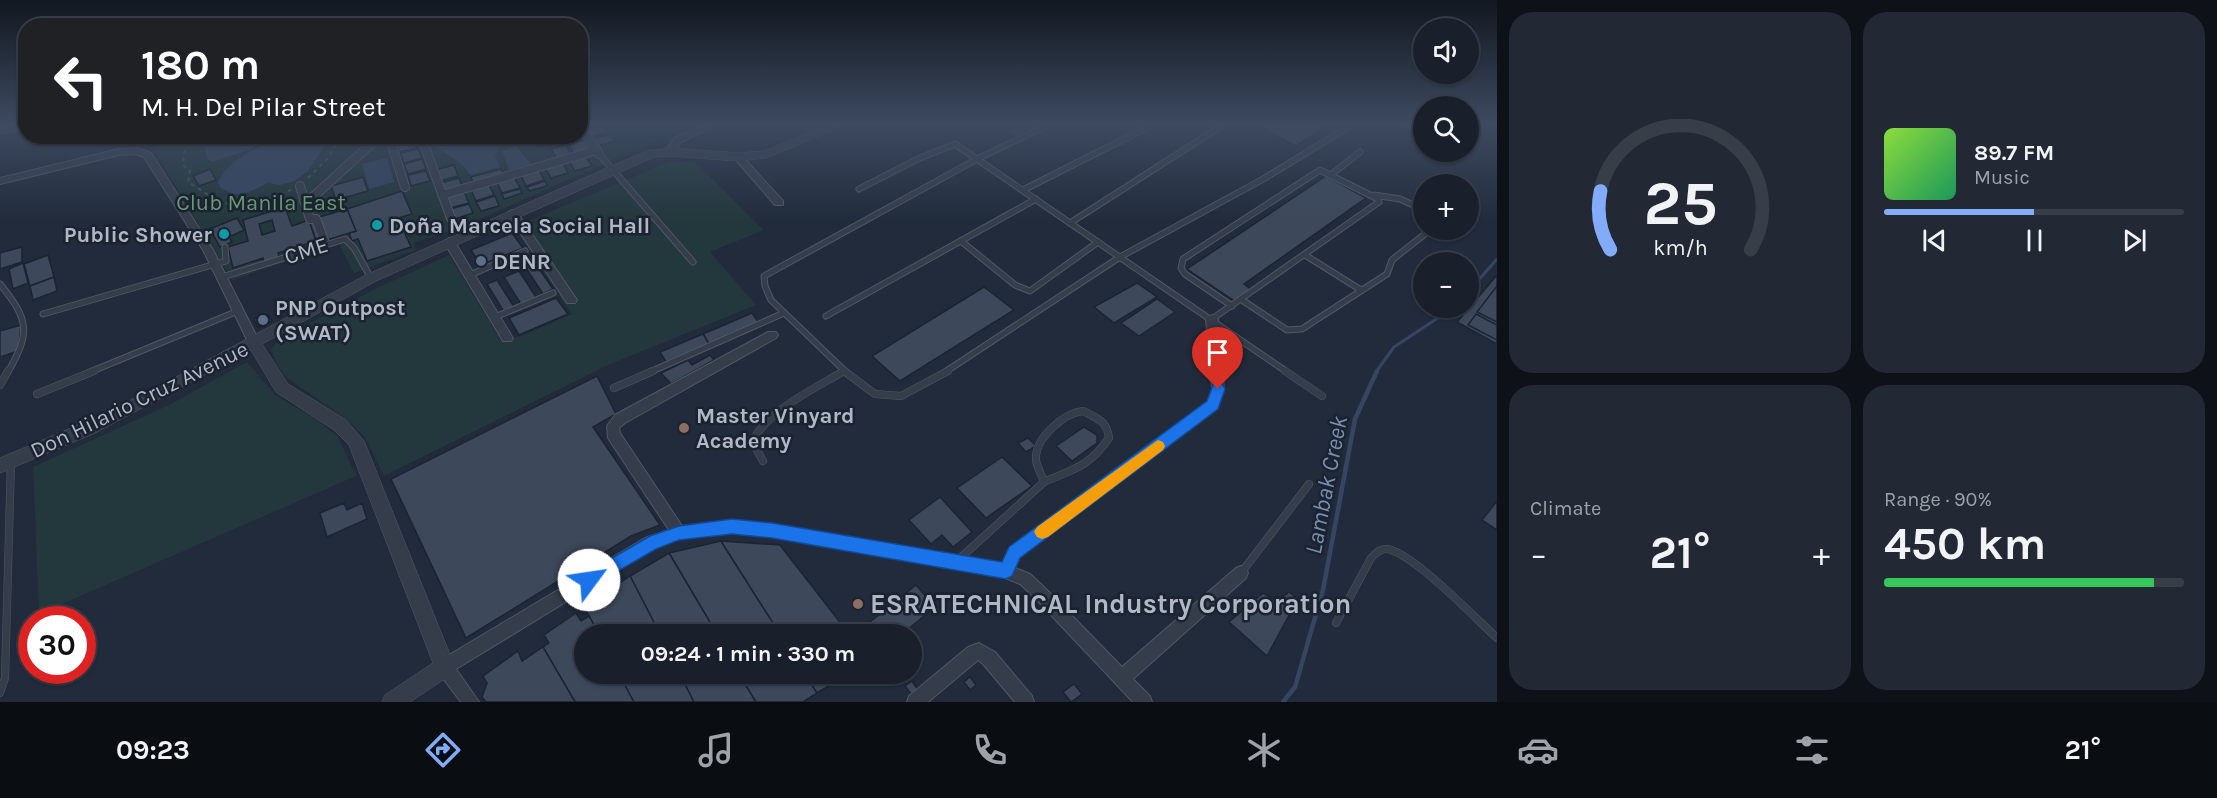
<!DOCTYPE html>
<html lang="en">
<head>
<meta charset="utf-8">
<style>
	:root { --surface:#19202c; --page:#222834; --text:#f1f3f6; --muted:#9fa3a9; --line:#373e48; --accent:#82acfa }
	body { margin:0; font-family:Karla,sans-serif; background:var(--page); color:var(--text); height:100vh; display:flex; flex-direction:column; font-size:22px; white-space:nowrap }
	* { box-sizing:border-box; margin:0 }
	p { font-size:20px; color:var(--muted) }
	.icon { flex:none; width:33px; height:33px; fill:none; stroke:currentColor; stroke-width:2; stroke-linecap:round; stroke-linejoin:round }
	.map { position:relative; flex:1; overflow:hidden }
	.panel { display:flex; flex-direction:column; gap:12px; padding:12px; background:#0e1218; width:720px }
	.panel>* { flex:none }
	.top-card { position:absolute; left:18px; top:18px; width:570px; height:126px; border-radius:24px; box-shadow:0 2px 4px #0004,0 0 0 2px var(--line); background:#202124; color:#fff; overflow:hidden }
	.tools { position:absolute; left:1413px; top:18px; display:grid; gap:12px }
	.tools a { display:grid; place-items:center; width:66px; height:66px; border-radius:50%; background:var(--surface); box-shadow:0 2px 4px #0004,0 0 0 2px var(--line); font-size:30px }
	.speed { position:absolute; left:18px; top:606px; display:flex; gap:12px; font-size:30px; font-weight:700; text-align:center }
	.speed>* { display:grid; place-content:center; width:78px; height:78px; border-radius:50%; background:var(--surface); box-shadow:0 2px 4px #0004,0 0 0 2px var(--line); line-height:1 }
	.speed .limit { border:9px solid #d22; background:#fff; color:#111 }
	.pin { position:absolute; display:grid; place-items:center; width:51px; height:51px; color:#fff; margin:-62px -26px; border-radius:50% 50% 50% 0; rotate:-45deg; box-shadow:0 0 6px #0007 }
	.pin .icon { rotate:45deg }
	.me { position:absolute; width:66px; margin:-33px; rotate:59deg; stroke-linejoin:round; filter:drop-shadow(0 0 4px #0008) }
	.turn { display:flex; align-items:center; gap:21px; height:126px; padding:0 24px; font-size:27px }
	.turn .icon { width:78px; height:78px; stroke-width:2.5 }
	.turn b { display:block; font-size:42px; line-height:51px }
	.big { font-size:45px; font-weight:700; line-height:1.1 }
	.panel .card { flex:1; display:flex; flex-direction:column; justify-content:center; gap:9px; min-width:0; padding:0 21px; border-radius:24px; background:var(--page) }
	.panel .dial { align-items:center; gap:0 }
	.dial svg { height:156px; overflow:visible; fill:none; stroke:var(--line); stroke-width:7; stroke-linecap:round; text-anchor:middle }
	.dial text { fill:var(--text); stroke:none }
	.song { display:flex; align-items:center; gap:18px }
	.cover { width:72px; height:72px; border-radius:9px; background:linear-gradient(135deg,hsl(90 70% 55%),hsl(150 70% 35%)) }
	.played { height:6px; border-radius:3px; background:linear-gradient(90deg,var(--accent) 50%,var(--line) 50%) }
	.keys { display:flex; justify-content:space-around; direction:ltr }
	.heat { display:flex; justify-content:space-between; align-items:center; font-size:33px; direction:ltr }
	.charge { height:9px; border-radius:4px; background:linear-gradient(90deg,#34c759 90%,var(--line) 0) }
	.panel .tiles { flex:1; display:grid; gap:12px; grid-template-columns:repeat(2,1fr) }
	.trip { position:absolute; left:574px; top:624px; width:348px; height:60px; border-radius:30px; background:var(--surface); box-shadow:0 2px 4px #0004,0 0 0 2px var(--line); font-weight:700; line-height:60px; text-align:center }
	.tabs { display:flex; height:96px; justify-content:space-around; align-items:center; background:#0a0d12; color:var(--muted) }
	.tabs .icon { width:42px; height:42px }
	.tabs .selected { color:var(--accent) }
	.tabs b { font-size:27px; color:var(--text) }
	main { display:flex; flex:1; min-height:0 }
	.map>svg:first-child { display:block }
</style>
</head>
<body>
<main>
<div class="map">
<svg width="1497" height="702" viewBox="0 0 1497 702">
	<rect width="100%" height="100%" fill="#212b3b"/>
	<g fill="#23383c">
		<polygon points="581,123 696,123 462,227 414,243 416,250 354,273 339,244 232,280 146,137 507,136 506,141 509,145 550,147 560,143 562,137 580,136"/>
		<polygon points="694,161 764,230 710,252 756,305 608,365 384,476 365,437 345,418 287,378 277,365 271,349 280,339 375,289 449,255 501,341 519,337 572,314 514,227 669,162"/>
		<polygon points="247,362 275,395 317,420 338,437 356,476 39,614 33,467 169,405"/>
	</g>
	<g fill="#354663">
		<polygon points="212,137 212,136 271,137 261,140 250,149 212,162 208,159 203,143"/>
		<path d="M 287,137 L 330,137 L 308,171 L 294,181 L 280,185 L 268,183 L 249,192 L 234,195 L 221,188 L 218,182 C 230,157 264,144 287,137 Z"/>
		<path d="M 428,137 L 501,137 L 495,156 L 500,167 L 470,175 C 460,157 439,153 428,137 Z"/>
		<polygon points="516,146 531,164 509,170 502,151"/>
		<polygon points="387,158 394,182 369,189 362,164"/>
	</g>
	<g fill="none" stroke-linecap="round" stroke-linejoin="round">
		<g stroke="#354663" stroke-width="3">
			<polyline points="1468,292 1497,259"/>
			<polyline points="1376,372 1394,347 1453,308"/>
		</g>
		<polyline stroke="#354663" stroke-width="4.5" points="1283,702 1295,687 1323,590 1355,419 1377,371"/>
		<path fill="#354663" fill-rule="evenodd" d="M 502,136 L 530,139 L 559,136 C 544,149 516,150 502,136 Z"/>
	</g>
	<g fill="#3d495b" stroke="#1c2432" stroke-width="1.5" fill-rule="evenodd">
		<polygon points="1253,123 1332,123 1296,146"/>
		<polygon points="1392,123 1424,123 1424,128 1415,134"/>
		<polygon points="603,125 608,132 592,137 587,129"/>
		<polygon points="610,134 615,141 598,146 594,139"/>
		<polygon points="414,138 417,148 399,152 396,143"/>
		<polygon points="584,140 590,149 574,154 569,144"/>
		<polygon points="566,145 571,155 557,159 551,149"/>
		<polygon points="418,149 422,158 404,163 400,153"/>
		<polygon points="586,157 592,166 575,171 569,161"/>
		<polygon points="422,159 426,169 408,174 404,164"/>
		<polygon points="563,163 568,173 551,178 545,168"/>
		<polygon points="454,165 458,176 439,181 435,170"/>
		<polygon points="210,169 216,180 199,186 193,176"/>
		<polygon points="501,169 504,174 473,183 471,177"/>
		<polygon points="539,170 544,180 526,186 521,175"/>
		<polygon points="426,171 430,181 411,186 408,175"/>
		<polygon points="1326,176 1366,198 1244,284 1252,290 1236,302 1187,269"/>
		<polygon points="363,177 368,191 336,200 331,186"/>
		<polygon points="514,177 520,188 502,193 497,182"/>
		<polygon points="459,178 462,186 443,191 440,183"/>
		<polygon points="545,181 547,186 529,191 527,187"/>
		<polygon points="489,185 494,195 476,201 471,190"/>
		<polygon points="520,189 522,193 504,199 502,194"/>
		<polygon points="402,191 412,214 398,218 411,247 367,261 358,239 352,241 349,233 356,231 347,209"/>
		<polygon points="464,192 469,203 450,208 446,197"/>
		<polygon points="495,196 499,206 481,211 476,202"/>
		<polygon points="469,204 473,213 455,219 450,209"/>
		<path d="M 285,207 L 292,226 L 309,220 L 316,241 L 278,253 L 279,257 L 264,262 L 263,258 L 233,268 L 228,247 L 248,241 L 243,220 ZM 272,220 L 275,231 L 262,235 L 259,224 Z"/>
		<polygon points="347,209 356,231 317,243 309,220"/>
		<polygon points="237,218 244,230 229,237 232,242 220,247 210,229"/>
		<polygon points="512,233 523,248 481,265 471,250"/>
		<polygon points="22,247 22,262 0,269 0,253"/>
		<polygon points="48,255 54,277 30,286 24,264"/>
		<polygon points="23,263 28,283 13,289 9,269"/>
		<polygon points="536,264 553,289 543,294 526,268"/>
		<polygon points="519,271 536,297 521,304 504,277"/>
		<polygon points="1497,275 1497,344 1457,322"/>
		<polygon points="54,277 57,291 33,300 30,286"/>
		<polygon points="497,280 514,307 504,312 487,284"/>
		<polygon points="1137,283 1157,297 1114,323 1094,307"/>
		<polygon points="1497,286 1497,322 1477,312"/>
		<polygon points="984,287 1014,310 900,381 872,356"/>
		<polygon points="556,298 568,314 519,335 509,318"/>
		<polygon points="1157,299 1175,312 1139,336 1121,323"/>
		<polygon points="752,313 759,323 709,344 703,334"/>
		<polygon points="267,314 272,321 258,327 254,319"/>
		<polygon points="1476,314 1497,325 1497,340 1468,325"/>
		<polygon points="21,325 18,351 0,357 0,331"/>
		<polygon points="703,334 709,344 666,362 660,352"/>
		<polygon points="710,355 714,360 671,384 661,373 688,360 692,365"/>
		<polygon points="597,376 616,414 593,427 660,525 631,536 466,638 391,479"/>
		<polygon points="1084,427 1097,435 1097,443 1072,461 1056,446"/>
		<polygon points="1028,438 1036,446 1026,452 1018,443"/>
		<polygon points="1002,457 1032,486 986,518 957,488"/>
		<polygon points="940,497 972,532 953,547 942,535 931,544 909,520"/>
		<polygon points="1497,501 1497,530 1482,520"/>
		<polygon points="344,503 347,510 362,503 367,519 327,537 320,513"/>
		<polygon points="721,541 780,634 717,634 669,553"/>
		<polygon points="721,541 780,545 849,634 780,634"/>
		<polygon points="669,553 717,634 660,634 630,576"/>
		<polygon points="630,576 660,634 599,634 584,607"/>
		<polygon points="916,585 935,607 902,634 855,634"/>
		<polygon points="1289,592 1298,599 1267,656 1229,622 1263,593 1277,601"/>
		<polygon points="576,613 581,621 589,616 599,634 585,634 585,674 619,674 634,702 575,702 543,647 549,643 544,635"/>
		<polygon points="543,647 575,702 486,702 482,697 487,683 483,676 518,651 522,661"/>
		<polygon points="619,674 680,674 694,702 634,702"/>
		<polygon points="680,674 739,674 756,702 694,702"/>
		<polygon points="739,674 805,674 817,693 803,702 756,702"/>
		<polygon points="805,674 849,674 817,693"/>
		<polygon points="970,677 976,685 970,690 964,682"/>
		<polygon points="912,681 918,690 911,694 905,686"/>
		<polygon points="1074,684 1082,694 1071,702 1063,692"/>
	</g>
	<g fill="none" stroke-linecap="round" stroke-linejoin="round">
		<g stroke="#505866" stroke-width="7">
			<g id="service-far1">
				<polyline points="1016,123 1015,130 1024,137"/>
				<polyline points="1417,138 1424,134"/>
				<polyline points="599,154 693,262"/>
				<polyline points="1332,174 1360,152"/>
				<polyline points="859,189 920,158 955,144 1287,372"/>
				<polyline points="1023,190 1156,123"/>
				<polyline points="1374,195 1400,199 1424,210"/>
				<polyline points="1070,223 1226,123"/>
				<polyline points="961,241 1015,285 1030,291 1098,242"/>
				<polyline points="1305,255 1361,290"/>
				<polyline points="470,275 525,251"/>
				<polyline points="222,277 345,239 354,248 371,278"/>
				<path d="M 0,284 C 29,320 31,332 8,372"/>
				<polyline points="1242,300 1287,330 1302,329 1387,274 1392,260 1430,230"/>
				<polyline points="43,314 226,261 225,247"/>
				<polyline points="826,316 1036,199"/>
				<polyline points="495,317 553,293"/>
				<polyline points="1212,319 1379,202 1378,199 1320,170 1183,259 1181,268 1185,274 1232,306"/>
				<polyline points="90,372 238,311"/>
				<polyline points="650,372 784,313"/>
				<polyline points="842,372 844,371"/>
				<polyline points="846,372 771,300 765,286 764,276 979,158 1052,123"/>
				<polyline points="945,372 1120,257 1265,178 1355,123"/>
			</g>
		</g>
		<g stroke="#505866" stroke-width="8">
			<g id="service">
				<polyline points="844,371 875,394 901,396 948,371"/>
				<polyline points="1285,371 1322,396"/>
				<polyline points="0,385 8,371"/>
				<polyline points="614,388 653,371"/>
				<polyline points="37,394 94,371"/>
				<path d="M 1083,411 C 1097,418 1107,421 1109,438 C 1090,466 1074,469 1044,482 C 1042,475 1036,466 1036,459 C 1035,438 1064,413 1083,411 Z"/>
				<path d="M 763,461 L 752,441 C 772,408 812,390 844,371"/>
				<polyline points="957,561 1044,482"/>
				<polyline points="1241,573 1309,484"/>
				<path d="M 1336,623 L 1371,558 C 1375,554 1380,548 1387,549 C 1412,552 1476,619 1497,638"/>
				<polyline points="0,693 5,678 11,461"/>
			</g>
		</g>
		<g stroke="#505866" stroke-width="10">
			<g id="pedestrian">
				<polyline points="580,126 599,154"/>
				<polyline points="389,136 405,187"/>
				<polyline points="421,136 451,218"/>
				<polyline points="300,186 310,219 316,219 325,243"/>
				<polyline points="442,195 597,150"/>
				<polyline points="304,201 314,196 380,136"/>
			</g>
		</g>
		<g stroke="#505866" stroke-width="2">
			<g id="minor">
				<polygon points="26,123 26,129 0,133 0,127"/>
				<polygon points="708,123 720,123 681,142 673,154 667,154 665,152 674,138"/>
				<polygon points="137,148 151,153 213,250 260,343 258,346 250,346 203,250 144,157 136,154 119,155 0,184 0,178 119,149"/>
				<polygon points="738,154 741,155 783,201 783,205 775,205 735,159 733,157"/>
				<polygon points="512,210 516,211 575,297 577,300 575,303 567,303 507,213"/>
				<polygon points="449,238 453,239 511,335 513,338 511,341 503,341 444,242"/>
				<polygon points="1212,315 1218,319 1224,389 1217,409 1020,557 1015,568 1030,574 1043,586 1122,667 1236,568 1241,566 1246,568 1248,573 1246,578 1133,679 1150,696 1152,702 1133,702 1033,596 1020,584 1005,578 772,536 732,532 679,539 654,548 456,669 479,702 461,702 439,673 437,667 439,661 645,538 669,530 608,438 607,426 615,415 768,332 776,332 778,335 776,338 625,423 619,428 620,433 682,526 732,520 772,524 1002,563 1010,547 1208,402 1212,389 1206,319"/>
				<polygon points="979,643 995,652 1032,696 1034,702 1015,702 983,664 978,660 928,702 907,702 909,696 968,647"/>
			</g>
		</g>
		<g stroke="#505866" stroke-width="1">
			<polygon id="tertiary" points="834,123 850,123 766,158 738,161 670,156 654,157 376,281 262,344 288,384 346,420 364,441 455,667 452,674 410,702 382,702 385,695 433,663 349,445 334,430 276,392 251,350 95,433 0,473 0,458 83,423 154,389 366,275 609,167 648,151 670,148 738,153 764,151"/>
		</g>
		<g stroke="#415559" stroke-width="2" stroke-dasharray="4 4" stroke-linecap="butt">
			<path d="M 194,136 L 183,155 L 184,166 L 190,170 L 188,182 C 201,189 215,202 230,204 C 250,207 273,197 291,190"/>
			<polyline points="308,178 327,159 341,136"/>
		</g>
		<use href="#service-far1" stroke="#353d4b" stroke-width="5"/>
		<use href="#service" stroke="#353d4b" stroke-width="7"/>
		<use href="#pedestrian" stroke="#353d4b" stroke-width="8"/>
		<use href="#minor" fill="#353d4b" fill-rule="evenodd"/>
		<use href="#tertiary" fill="#353d4b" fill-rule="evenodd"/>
	</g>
	<linearGradient id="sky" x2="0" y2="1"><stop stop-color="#121820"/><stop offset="0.56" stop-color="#3d4a60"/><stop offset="1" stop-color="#3d4a60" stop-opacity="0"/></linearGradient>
	<rect width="1497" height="221" fill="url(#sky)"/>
	<polygon fill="#1a73e8" stroke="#114b97" stroke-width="1.5" points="1218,383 1223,385 1225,389 1218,409 1020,558 1012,576 1006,579 772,538 732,534 679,540 656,549 589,588 583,586 580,580 583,575 650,536 679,526 732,519 772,523 1002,562 1009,547 1207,401 1213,385"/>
	<polygon fill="#f59e0b" points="1158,440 1163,442 1165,446 1163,450 1048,537 1042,539 1037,537 1034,532 1037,527"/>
	<g fill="#0f9aa8" stroke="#1b2230" stroke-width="2">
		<circle cx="377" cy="225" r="6"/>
		<circle cx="224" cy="234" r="6"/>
	</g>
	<g fill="#5c6f8a" stroke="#1b2230" stroke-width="2">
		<circle cx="481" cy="261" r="6"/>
		<circle cx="263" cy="320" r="6"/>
	</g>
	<g fill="#8d6e63" stroke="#1b2230" stroke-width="2">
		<circle cx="684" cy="428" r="6"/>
		<circle cx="858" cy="604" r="6"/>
	</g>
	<g text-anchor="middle" stroke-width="5" stroke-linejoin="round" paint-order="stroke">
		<g font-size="22" fill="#679974" stroke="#1b2230">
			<text x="261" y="210">Club Manila East</text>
		</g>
		<g font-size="22" font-weight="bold" fill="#b0b8c7" stroke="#1b2230" text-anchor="start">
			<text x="389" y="233">Doña Marcela Social Hall</text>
			<text x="212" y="242" text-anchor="end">Public Shower</text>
			<text x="493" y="269">DENR</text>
			<text x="275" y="315">PNP Outpost<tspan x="275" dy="25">(SWAT)</tspan></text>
			<text x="696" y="423">Master Vinyard<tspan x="696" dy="25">Academy</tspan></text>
		</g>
		<g font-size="22" fill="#b0b8c7" stroke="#1b2230">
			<text transform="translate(306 250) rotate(-18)" y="8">CME</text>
			<text transform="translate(139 399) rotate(-26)" y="8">Don Hilario Cruz Avenue</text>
		</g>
		<g font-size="24" font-style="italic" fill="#778eb0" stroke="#1b2230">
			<text transform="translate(1326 485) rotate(-79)" y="8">Lambak Creek</text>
		</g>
		<g font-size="27" font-weight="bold" fill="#b0b8c7" stroke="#1b2230" text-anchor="start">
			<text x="870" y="613">ESRATECHNICAL Industry Corporation</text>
		</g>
	</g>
</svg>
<div class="tools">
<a><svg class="icon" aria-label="sound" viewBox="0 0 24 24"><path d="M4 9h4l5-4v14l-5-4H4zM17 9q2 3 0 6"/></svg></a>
<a><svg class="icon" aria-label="search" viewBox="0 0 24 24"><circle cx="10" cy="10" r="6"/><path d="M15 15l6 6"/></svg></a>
<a>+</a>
<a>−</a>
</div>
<div class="speed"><div class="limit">30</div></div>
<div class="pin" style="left:1218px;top:389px;background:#d93025"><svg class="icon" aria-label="arrive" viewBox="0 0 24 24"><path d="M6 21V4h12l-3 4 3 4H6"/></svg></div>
<svg class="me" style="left:589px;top:580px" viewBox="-20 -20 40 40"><circle r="19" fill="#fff"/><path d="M0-13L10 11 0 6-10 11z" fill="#1a73e8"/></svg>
<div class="trip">09:24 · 1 min · 330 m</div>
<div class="top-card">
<div class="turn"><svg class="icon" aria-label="left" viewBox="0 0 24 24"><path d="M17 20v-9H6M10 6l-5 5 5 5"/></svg><div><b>180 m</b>M. H. Del Pilar Street</div></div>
</div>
</div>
<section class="panel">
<div class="tiles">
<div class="card dial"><svg viewBox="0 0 100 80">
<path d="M14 69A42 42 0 1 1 86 69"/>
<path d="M14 69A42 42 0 0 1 9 39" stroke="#82acfa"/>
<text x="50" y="56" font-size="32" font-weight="700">25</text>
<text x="50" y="72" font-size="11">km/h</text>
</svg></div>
<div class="card">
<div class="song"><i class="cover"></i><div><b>89.7 FM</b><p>Music</p></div></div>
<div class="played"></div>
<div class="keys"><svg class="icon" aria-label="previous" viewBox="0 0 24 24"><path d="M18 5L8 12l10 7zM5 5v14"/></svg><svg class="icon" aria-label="pause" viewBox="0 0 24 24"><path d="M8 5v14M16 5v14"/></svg><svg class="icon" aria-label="next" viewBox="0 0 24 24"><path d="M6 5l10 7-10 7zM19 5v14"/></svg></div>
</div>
<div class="card"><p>Climate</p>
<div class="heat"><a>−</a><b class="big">21°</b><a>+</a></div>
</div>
<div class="card"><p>Range · 90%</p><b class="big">450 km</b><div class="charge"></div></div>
</div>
</section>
</main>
<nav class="tabs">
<b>09:23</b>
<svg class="icon selected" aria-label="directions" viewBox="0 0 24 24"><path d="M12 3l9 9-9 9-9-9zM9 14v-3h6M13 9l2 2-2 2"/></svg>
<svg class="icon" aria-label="music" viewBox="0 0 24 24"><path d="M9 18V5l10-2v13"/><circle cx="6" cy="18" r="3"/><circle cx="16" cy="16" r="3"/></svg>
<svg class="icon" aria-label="phone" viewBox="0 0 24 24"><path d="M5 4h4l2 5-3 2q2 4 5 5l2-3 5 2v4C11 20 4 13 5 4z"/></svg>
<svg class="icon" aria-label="climate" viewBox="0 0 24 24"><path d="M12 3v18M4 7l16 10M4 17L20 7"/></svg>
<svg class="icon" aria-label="car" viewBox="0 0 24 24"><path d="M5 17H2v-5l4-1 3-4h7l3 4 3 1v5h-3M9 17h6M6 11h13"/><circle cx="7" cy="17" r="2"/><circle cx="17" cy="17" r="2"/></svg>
<svg class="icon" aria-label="filters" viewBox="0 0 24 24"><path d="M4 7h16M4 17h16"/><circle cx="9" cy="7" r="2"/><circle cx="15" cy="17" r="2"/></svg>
<b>21°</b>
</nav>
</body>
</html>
